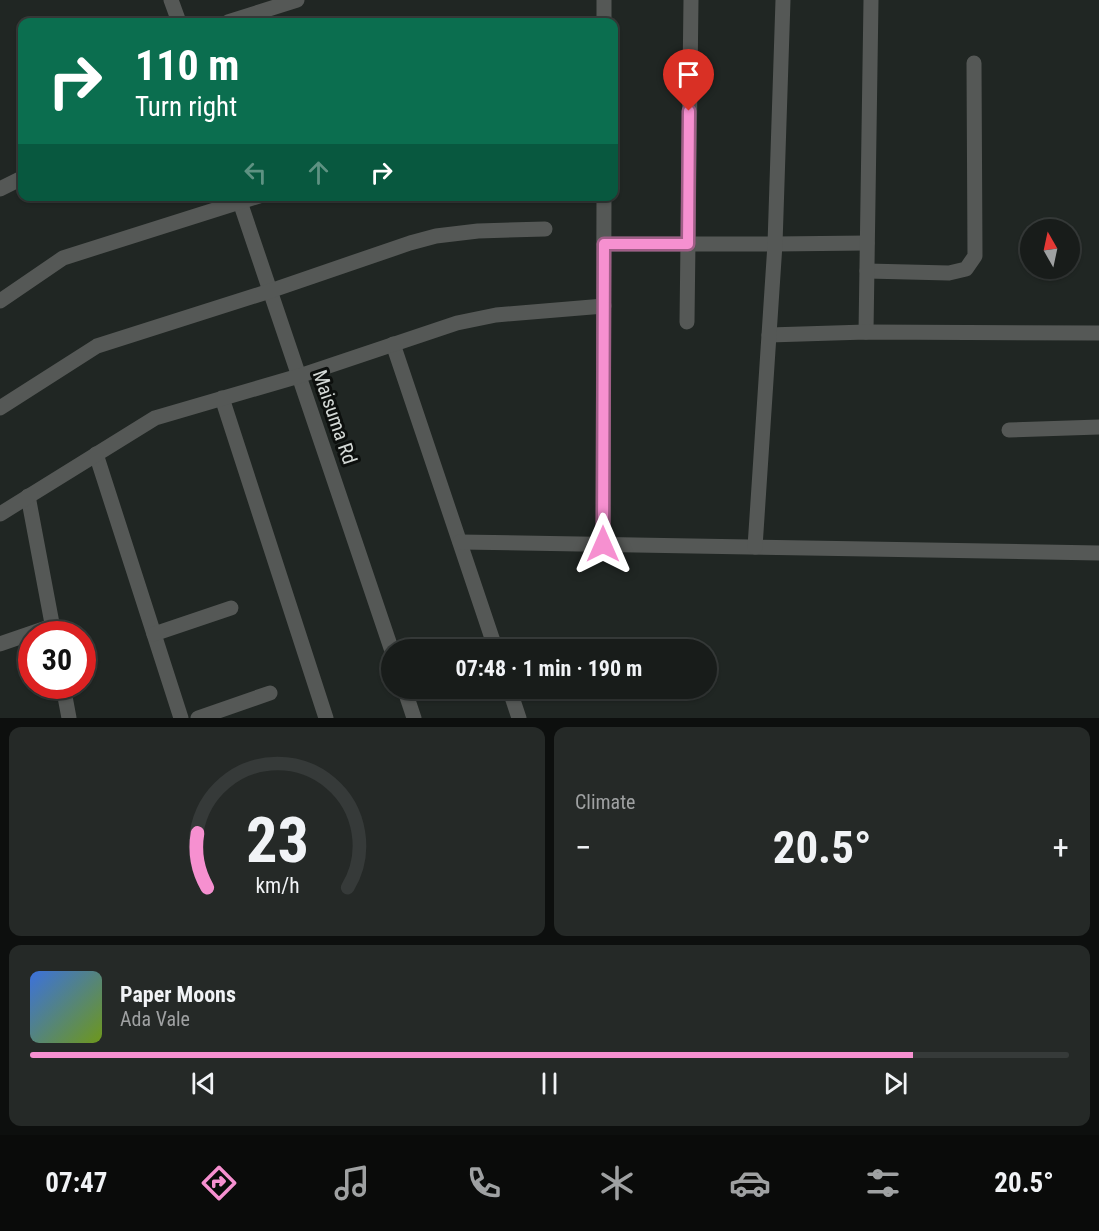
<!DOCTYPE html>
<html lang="en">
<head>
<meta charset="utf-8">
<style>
	:root { --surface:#181c1a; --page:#252927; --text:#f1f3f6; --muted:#9fa1a2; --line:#363a39; --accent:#f690d0 }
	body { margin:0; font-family:"Roboto Condensed",sans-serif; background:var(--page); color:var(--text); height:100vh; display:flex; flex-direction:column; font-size:22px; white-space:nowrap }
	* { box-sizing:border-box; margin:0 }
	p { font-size:20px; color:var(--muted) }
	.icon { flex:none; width:33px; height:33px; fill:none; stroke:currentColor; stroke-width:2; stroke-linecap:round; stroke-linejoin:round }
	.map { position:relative; height:718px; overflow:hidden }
	.panel { display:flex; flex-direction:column; gap:9px; padding:9px; background:#0d0f0e; flex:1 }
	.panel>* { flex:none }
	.guide { position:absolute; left:18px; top:18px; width:600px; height:183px; border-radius:12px; box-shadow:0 2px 4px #0004,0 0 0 2px var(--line); background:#0b6e4f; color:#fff; overflow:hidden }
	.needle { width:39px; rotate:351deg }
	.buttons { position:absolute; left:1020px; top:219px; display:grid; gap:12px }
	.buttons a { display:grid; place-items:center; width:60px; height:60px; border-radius:50%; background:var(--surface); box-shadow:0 2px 4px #0004,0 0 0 2px var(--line); font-size:30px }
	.speed { position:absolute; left:18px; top:621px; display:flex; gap:12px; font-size:30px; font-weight:700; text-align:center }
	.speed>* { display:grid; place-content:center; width:78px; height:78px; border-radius:50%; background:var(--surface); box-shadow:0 2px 4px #0004,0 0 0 2px var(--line); line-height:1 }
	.speed .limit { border:9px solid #d22; background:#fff; color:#111 }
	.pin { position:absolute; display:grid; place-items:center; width:51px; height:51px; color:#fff; margin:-62px -26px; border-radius:50% 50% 50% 0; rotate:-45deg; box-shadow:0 0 6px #0007 }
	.pin .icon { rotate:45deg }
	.me { position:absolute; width:66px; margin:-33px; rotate:0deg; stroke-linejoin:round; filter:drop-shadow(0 0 4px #0008) }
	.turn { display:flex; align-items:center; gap:21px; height:126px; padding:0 18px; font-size:27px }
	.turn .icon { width:78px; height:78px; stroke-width:2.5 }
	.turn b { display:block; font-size:42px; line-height:51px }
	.lanes { display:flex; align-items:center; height:57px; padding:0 18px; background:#0003; justify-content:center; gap:30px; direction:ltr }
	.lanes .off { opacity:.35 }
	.big { font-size:45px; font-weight:700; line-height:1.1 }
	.panel .card { flex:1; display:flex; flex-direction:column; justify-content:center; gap:9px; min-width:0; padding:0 21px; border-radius:12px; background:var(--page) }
	.panel .dial { align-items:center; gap:0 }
	.dial svg { height:156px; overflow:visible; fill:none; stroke:var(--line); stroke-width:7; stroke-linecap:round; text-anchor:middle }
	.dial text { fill:var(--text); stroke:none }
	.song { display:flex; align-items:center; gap:18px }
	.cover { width:72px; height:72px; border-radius:9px; background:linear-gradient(135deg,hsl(220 70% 55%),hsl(80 70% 35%)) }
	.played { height:6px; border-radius:3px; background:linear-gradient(90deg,var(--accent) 85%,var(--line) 85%) }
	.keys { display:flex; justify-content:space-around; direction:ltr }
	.heat { display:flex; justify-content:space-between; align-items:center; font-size:33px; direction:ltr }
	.panel .tiles { flex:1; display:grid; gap:9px; grid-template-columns:1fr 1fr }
	.card:last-child { grid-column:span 2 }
	.trip { position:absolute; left:381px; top:639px; width:336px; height:60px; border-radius:30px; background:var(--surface); box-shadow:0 2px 4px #0004,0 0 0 2px var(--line); font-weight:700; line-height:60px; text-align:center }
	.dock { display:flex; height:96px; justify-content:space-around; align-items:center; background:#0a0b0a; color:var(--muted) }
	.dock .icon { width:42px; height:42px }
	.dock .active { color:var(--accent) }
	.dock b { font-size:27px; color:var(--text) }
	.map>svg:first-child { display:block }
</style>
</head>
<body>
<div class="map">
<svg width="1099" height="718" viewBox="0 0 1099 718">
	<rect width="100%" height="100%" fill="#202623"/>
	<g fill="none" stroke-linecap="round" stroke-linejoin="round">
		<g stroke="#555856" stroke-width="15">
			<polyline points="171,0 179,22"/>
			<polyline points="228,22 297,0"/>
			<polyline points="604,22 604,0"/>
			<polyline points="0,189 22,178"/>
			<polyline points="238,196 392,651"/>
			<polyline points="604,244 775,244 867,243"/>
			<polyline points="867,271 949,273 966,269 975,256 974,63"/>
			<polyline points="0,301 63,258 259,196"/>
			<polyline points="687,322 691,0"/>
			<polyline points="866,332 871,0"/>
			<polyline points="769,335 866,332 1099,333"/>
			<polyline points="393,344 496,650"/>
			<polyline points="222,398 326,718"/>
			<polyline points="0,408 97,346 270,291 410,243 436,236 478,231 545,229"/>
			<polyline points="1009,430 1099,427"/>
			<polyline points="96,454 181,718"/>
			<polyline points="28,496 54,634"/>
			<polyline points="0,514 155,418 299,376 457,323 496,315 604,306"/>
			<polyline points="460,542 1099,553"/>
			<polyline points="603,545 604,196"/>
			<polyline points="755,547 775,244 783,0"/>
			<polyline points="154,634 231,608"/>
			<polyline points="0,644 52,626"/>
			<polyline points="63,686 69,718"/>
			<polyline points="404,688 414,718"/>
			<polyline points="509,688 519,718"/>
			<polyline points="198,718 270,693"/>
		</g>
	</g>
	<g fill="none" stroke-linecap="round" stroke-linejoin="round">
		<g stroke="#a05e87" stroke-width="15">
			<polyline id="route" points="603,544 604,244 688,244 689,111"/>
		</g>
		<use href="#route" stroke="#f690d0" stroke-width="10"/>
	</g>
	<g text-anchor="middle" stroke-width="6" stroke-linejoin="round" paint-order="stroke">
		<g font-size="20" fill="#d4d9d6" stroke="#0c0f0d">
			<text transform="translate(335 417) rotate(71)" y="7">Maisuma Rd</text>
		</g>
	</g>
</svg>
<div class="buttons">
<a><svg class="needle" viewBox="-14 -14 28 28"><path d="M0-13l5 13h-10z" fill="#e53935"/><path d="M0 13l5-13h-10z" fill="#9fa1a2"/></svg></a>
</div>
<div class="speed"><div class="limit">30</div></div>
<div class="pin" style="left:689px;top:111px;background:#d93025"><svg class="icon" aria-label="arrive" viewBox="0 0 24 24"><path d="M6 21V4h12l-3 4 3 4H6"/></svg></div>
<svg class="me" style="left:603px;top:544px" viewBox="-20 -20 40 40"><path d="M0-17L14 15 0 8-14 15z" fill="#f690d0" stroke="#fff" stroke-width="4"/></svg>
<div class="trip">07:48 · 1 min · 190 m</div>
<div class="guide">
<div class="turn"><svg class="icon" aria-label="right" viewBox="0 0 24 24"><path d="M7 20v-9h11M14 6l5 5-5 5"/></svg><div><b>110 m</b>Turn right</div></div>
<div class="lanes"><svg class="icon off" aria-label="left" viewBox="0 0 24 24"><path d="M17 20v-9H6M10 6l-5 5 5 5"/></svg><svg class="icon off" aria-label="ahead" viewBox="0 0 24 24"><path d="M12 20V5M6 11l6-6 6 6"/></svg><svg class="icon" aria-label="right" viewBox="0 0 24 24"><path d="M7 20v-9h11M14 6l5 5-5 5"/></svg></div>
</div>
</div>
<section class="panel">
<div class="tiles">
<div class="card dial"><svg viewBox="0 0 100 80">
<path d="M14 69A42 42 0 1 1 86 69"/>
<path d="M14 69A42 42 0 0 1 9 41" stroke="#f690d0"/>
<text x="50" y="56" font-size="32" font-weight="700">23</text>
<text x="50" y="72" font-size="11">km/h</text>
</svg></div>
<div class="card"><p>Climate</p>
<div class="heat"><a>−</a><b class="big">20.5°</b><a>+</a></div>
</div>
<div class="card">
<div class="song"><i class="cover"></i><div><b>Paper Moons</b><p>Ada Vale</p></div></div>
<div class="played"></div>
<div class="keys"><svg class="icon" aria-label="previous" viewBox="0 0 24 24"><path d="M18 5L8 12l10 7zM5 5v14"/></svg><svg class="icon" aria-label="pause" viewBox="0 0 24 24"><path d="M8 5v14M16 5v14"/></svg><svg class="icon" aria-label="next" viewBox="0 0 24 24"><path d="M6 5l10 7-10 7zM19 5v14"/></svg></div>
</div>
</div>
</section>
<nav class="dock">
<b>07:47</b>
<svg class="icon active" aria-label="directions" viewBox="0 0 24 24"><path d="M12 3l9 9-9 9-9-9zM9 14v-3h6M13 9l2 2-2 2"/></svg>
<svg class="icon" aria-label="music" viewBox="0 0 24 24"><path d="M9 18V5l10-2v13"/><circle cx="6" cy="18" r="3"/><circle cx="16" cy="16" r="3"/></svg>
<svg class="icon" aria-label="phone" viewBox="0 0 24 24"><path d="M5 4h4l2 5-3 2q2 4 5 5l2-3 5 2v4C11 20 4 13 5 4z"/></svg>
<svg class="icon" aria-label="climate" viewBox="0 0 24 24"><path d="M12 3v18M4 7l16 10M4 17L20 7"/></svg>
<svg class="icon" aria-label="car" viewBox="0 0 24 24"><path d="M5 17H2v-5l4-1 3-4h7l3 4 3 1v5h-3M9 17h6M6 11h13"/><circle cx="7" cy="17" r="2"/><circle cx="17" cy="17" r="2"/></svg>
<svg class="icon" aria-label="filters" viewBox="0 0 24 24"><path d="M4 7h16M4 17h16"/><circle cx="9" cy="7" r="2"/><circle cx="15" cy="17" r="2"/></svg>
<b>20.5°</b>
</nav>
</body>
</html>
